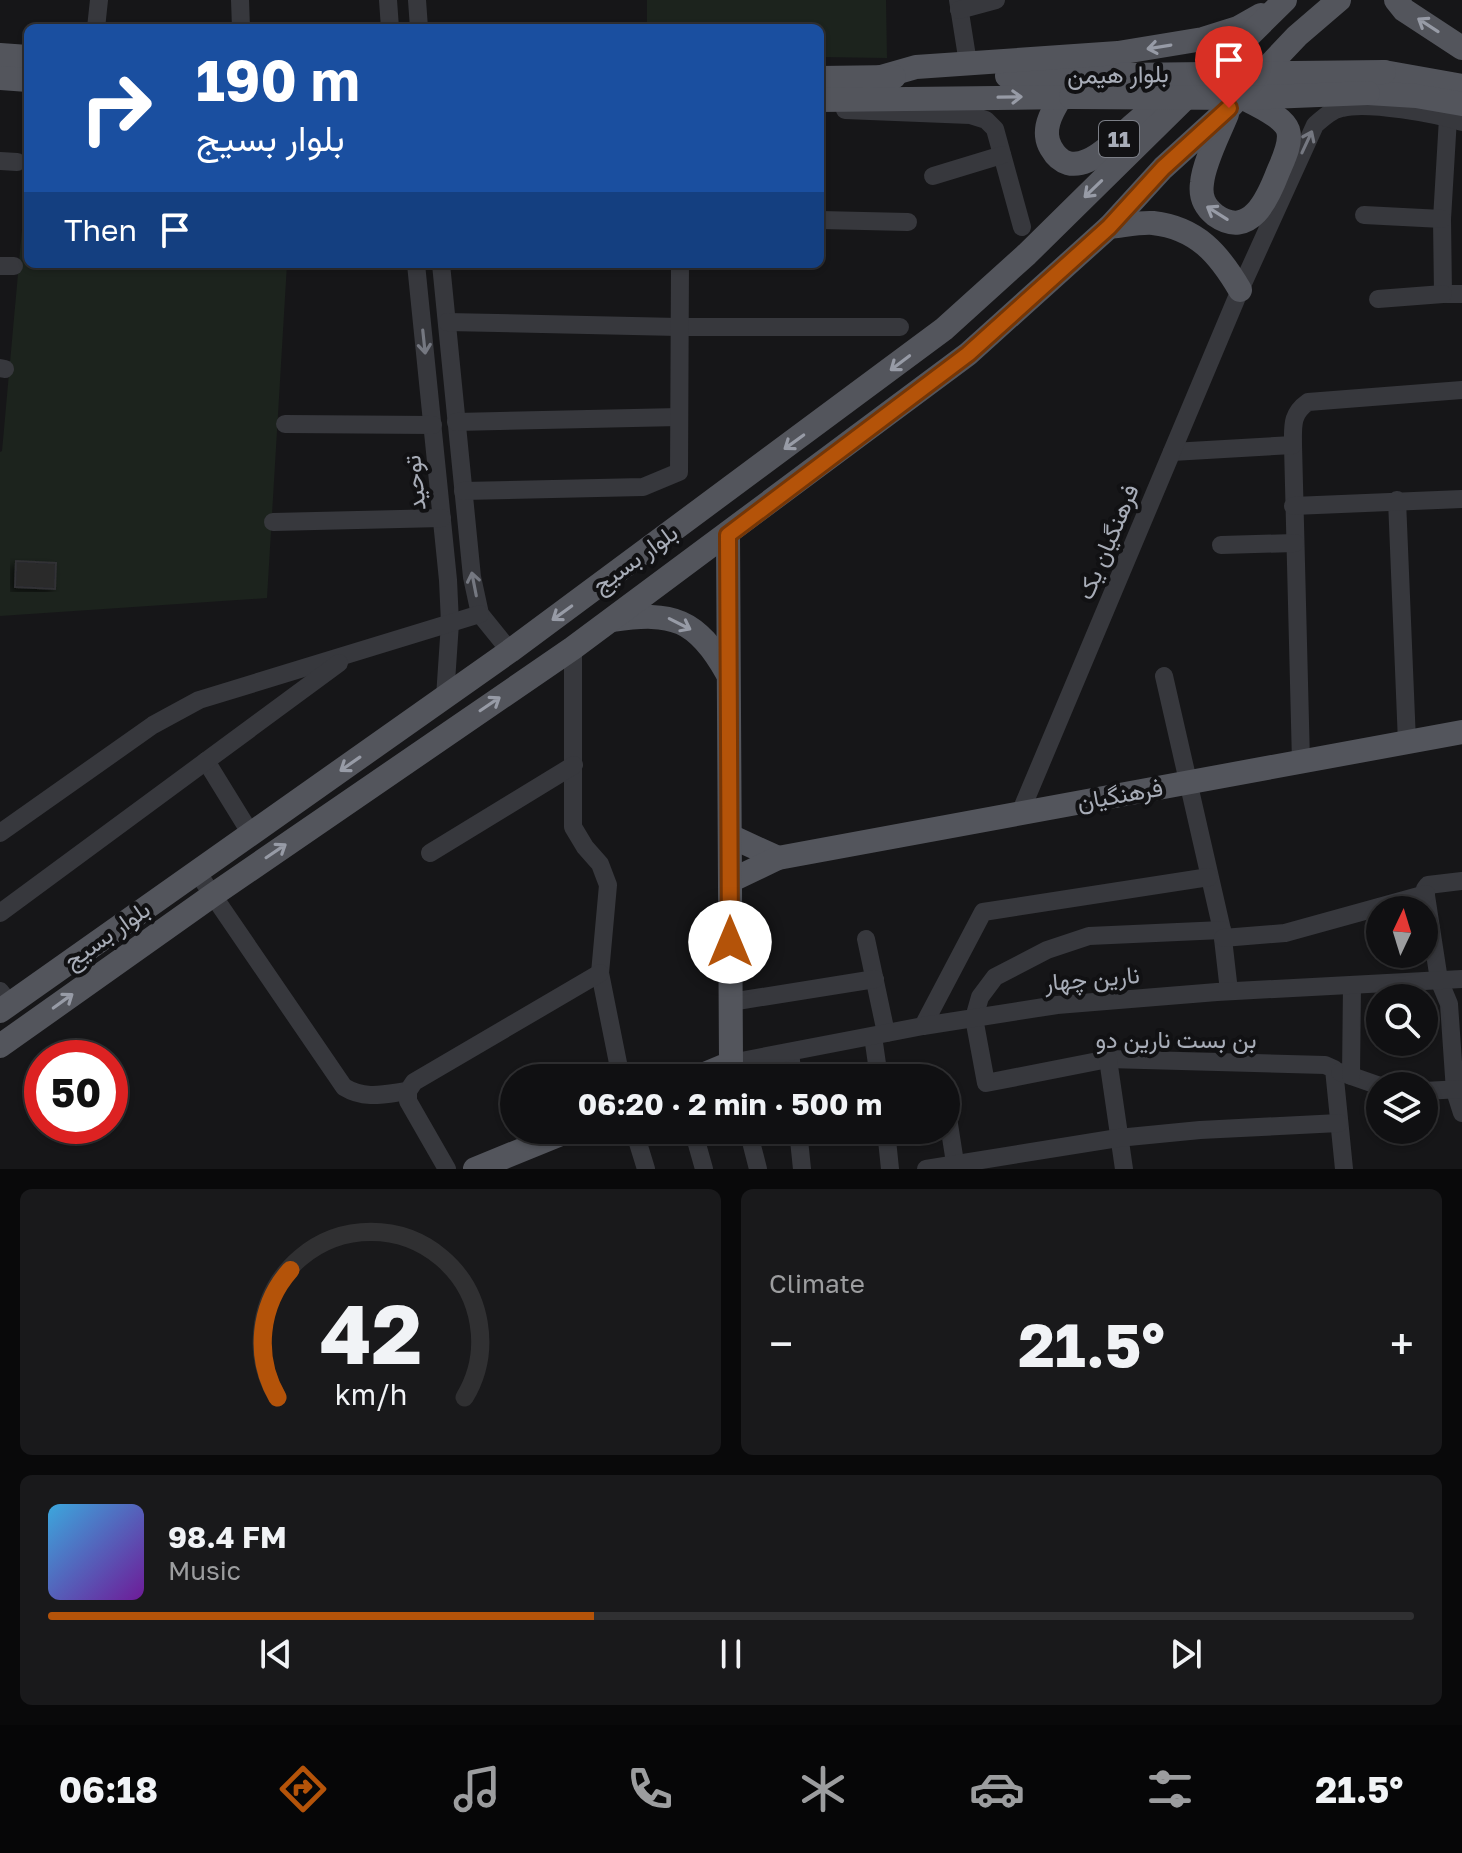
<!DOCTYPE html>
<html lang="en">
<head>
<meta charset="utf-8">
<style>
	:root { --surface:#101012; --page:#19191b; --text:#f1f3f6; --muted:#9c9d9f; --line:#303032; --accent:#b45309 }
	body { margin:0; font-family:"Golos Text",Vazirmatn,sans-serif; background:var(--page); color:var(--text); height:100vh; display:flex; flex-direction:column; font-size:30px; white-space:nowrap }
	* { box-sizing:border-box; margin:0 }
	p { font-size:26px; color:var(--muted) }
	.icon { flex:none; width:44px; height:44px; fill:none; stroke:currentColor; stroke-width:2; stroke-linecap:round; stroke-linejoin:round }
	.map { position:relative; height:1169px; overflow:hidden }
	.details { display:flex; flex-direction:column; gap:20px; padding:20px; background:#09090a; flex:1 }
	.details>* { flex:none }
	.top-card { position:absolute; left:24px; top:24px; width:800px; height:244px; border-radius:12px; box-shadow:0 2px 6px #0004,0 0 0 2px var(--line); background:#1a4fa0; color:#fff; overflow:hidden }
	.needle { width:52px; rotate:4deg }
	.tools { position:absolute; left:1366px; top:896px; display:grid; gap:16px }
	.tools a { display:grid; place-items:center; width:72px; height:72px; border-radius:50%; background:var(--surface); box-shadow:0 2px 6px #0004,0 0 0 2px var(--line); font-size:40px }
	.speed { position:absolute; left:24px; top:1040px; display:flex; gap:16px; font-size:40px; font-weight:700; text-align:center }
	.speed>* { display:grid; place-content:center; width:104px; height:104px; border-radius:50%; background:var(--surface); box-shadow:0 2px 6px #0004,0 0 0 2px var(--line); line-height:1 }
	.speed .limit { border:12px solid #d22; background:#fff; color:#111 }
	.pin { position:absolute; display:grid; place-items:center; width:68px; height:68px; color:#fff; margin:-82px -34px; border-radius:50% 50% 50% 0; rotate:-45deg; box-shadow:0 0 8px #0007 }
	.pin .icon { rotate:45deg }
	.me { position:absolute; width:88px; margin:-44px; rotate:0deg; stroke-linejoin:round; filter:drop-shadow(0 0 6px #0008) }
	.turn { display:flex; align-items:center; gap:28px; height:168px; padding:0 40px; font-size:36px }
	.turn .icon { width:104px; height:104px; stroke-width:2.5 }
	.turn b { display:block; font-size:56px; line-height:68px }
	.then { display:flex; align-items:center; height:76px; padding:0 40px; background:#0003; gap:16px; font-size:30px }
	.big { font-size:60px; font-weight:700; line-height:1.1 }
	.details .widget { flex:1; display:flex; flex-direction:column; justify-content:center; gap:12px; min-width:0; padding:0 28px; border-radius:12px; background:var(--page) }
	.details .dial { align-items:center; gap:0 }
	.dial svg { height:208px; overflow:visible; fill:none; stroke:var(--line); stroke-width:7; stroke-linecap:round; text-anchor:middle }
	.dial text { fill:var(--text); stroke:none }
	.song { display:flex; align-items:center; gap:24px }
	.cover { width:96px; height:96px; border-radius:12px; background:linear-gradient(135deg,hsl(200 70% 55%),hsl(280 70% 35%)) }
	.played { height:8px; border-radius:4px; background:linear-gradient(90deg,var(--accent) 40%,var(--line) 40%) }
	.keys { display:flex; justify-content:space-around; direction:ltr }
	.heat { display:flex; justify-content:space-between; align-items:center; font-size:44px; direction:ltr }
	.details .tiles { flex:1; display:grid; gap:20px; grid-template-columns:1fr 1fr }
	.widget:last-child { grid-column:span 2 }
	.trip { position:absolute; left:500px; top:1064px; width:460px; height:80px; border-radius:40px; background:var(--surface); box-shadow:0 2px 6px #0004,0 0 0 2px var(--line); font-weight:700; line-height:80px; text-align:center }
	.tab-bar { display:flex; height:128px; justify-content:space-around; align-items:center; background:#060607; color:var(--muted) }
	.tab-bar .icon { width:56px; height:56px }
	.tab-bar .selected { color:var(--accent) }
	.tab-bar b { font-size:36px; color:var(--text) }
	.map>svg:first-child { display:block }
</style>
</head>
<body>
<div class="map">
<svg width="1462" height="1169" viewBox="0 0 1462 1169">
	<defs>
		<filter id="shadow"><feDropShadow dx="-4.5" dy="4.5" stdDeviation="4" flood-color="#0009"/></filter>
	</defs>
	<rect width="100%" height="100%" fill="#161618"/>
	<g fill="#1c231d">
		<polygon points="647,0 886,0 887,58 820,57 820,28 647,28"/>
		<polygon points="28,163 28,264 287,264 267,598 0,616 0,452 2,451"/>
	</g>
	<polygon fill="#29292c" stroke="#303034" stroke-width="2" filter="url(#shadow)" points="16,561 56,563 55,589 15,587"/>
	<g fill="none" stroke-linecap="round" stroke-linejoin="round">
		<g stroke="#37383d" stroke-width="18">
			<polyline points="240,0 241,28"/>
			<polyline points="388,0 390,28"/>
			<polyline points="417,0 419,28"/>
			<polyline points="958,0 968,63"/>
			<polyline points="959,10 996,0"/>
			<polyline points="96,28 99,0"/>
			<polyline points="845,110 970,115 986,120 995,129 1022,227"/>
			<polyline points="1448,118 1442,219 1443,294 1462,294"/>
			<polyline points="0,161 17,162"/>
			<polyline points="933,176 1002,155"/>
			<polyline points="1364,215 1442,219"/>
			<polyline points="820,220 908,222"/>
			<polyline points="416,264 448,580 450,623 445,697"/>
			<polyline points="441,264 472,577 480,614 510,651"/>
			<polyline points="0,266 14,266"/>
			<polyline points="1378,299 1443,294"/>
			<polyline points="447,322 678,327 900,327"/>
			<polyline points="0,368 5,369"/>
			<polyline points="456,422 679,417"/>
			<polyline points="285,424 433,425"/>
			<polyline points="1293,445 1301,762"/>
			<path d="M 1172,452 L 1293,445 C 1293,426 1291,414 1308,402 L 1462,390"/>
			<polyline points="463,491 643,487 679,472 680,264"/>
			<polyline points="1397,500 1407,742"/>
			<polyline points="1293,506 1462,499"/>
			<polyline points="273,522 442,518"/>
			<polyline points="1221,545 1295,543"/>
			<polyline points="573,648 573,827 585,847 600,864 608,885 600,973 621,1078"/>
			<polyline points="1164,676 1222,930 1229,991"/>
			<polyline points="206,761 251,834"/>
			<path d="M 1020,813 L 1240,290 L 1315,125 C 1323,118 1331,110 1342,108 C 1367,101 1437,114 1462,122"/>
			<polyline points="0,833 153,725 199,700 480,614"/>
			<polyline points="430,853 574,765"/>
			<path d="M 197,872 L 344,1087 C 365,1100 385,1094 408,1091"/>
			<polyline points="1462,881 1428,885 1425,889 1439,980 1449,1004 1455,1091 1462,1113"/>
			<polyline points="0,913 339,663"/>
			<polyline points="1222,930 1089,936 1047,950 995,977 980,997 974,1018 986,1083 1108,1059 1325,1065 1334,1069 1344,1169"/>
			<polyline points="1223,938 1285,933 1426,894"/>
			<polyline points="866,939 886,1033"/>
			<polyline points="0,991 10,1004"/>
			<polyline points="731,1002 875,979"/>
			<polyline points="923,1026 983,912 1209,877"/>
			<polyline points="873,1036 879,1078"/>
			<polyline points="790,1052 793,1078"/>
			<polyline points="1108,1059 1124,1169"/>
			<polyline points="1340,1072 1380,1086"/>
			<polyline points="1351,1076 1352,985"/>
			<polyline points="734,1078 731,1063 923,1026 1057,1005 1217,992 1462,979"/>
			<polyline points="1424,1091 1462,1089"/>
			<polyline points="948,1118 956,1169"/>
			<polyline points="634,1130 646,1169"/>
			<polyline points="693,1130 704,1169"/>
			<polyline points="748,1130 758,1169"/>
			<polyline points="798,1130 802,1169"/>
			<polyline points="886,1130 890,1169"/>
			<polyline points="447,1169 408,1101 408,1091 414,1082 600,973"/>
			<polyline points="926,1169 1118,1138 1200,1130 1339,1123"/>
		</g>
		<g stroke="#53555c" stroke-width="24">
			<polyline points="1396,0 1404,10 1462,48"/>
			<polyline points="0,55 28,57"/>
			<polyline points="1384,72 1462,86"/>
			<polyline points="1007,76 1120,75"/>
			<polyline points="881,77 916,67 1118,53 1203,39 1238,28 1261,15"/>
			<polyline points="0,78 28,80"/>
			<polyline points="820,78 894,77"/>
			<polyline points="1368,93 1416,96 1462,104"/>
			<path d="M 1061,97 C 1051,113 1041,131 1051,148 C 1073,187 1112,144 1132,126 C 1144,115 1157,105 1170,94"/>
			<polyline points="820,100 1071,97"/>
			<path d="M 1227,114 C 1219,134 1204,162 1202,183 C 1200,197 1204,206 1215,215 C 1250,240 1268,198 1278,172 C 1283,160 1292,143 1288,130 C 1283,116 1257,106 1244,98"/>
			<path d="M 1109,227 C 1122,226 1139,222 1153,223 C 1197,228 1219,254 1240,290"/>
			<path d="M 613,620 C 672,611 697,619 727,673"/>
			<polyline points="730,836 778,858"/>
			<polyline points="730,881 778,858 1462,732"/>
			<polyline points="0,1011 510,651 944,329 1027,254 1285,0"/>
			<polyline points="0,1046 213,895 573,648 968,354 1109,227 1163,168 1229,108 1297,36 1339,0"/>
			<polyline points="695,1078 731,1063 728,535"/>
			<polyline points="475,1169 571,1130"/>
		</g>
		<g stroke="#53555c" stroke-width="24">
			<polyline points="1120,75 1384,72"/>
			<polyline points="1071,97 1244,98 1368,93"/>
		</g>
	</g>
	<defs><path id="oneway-shaft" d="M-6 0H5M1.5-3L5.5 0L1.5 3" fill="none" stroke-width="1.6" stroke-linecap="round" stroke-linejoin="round" transform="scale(2)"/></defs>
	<g stroke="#979ba6">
		<use href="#oneway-shaft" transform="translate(1428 25) rotate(-147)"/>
		<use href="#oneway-shaft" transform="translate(1159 47) rotate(171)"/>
		<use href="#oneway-shaft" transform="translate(1010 97) rotate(-1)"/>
		<use href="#oneway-shaft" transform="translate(1093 189) rotate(136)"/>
		<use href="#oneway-shaft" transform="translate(1217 213) rotate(-148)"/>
		<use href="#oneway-shaft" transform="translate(900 363) rotate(143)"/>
		<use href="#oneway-shaft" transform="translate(794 442) rotate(144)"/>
		<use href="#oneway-shaft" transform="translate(562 613) rotate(144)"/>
		<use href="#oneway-shaft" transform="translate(680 624) rotate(27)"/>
		<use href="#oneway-shaft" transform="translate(490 704) rotate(-34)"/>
		<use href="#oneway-shaft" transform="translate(350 764) rotate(145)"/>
		<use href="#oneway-shaft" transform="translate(276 851) rotate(-34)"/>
		<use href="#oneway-shaft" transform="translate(63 1001) rotate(-36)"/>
	</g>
	<g stroke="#757881">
		<use href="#oneway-shaft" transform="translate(1307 142) rotate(-65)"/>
		<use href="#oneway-shaft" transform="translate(424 342) rotate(84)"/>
		<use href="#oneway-shaft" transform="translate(474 584) rotate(-101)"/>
	</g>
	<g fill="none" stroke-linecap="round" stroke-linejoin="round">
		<g stroke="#753606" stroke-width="20">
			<polyline id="route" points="730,942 728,535 968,354 1109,227 1163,168 1229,108"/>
		</g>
		<use href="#route" stroke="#b45309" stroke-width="14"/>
	</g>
	<g text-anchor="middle" stroke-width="8" stroke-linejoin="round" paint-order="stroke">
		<rect fill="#111113" stroke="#7b7e86" stroke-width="2" x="1099" y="121" width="40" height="36" rx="6"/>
		<g font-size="22" font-weight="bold" fill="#a8adb8">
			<text x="1119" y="147">11</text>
		</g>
		<g font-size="24" fill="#a8adb8" stroke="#111113">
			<text transform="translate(1118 75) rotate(-1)" y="8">بلوار هیمن</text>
			<text transform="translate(415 483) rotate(-96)" y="8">توحید</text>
			<text transform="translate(1108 542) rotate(-67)" y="8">فرهنگیان یک</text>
			<text transform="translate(635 559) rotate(-36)" y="8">بلوار بسیج</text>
			<text transform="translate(1120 795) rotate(-10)" y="8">فرهنگیان</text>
			<text transform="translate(107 935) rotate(-35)" y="8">بلوار بسیج</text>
			<text transform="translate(1092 979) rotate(-5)" y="8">نارین چهار</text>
			<text x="1176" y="1048">بن بست نارین دو</text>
		</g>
	</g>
</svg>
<div class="tools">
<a><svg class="needle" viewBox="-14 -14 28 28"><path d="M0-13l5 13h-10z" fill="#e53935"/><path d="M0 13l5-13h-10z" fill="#9c9d9f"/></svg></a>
<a><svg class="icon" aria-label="search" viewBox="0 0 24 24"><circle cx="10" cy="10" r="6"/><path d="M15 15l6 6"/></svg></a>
<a><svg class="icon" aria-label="layers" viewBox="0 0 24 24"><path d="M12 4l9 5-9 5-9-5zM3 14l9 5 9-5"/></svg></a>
</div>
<div class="speed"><div class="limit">50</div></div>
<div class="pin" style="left:1229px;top:108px;background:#d93025"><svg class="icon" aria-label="arrive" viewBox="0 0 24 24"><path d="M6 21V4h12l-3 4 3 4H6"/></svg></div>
<svg class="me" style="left:730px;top:942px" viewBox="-20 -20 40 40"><circle r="19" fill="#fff"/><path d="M0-13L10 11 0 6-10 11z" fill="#b45309"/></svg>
<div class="trip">06:20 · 2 min · 500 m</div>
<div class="top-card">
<div class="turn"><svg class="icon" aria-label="right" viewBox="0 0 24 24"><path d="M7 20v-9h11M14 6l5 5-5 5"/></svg><div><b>190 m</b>بلوار بسیج</div></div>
<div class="then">Then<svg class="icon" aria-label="arrive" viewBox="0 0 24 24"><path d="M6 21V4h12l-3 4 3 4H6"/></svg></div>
</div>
</div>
<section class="details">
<div class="tiles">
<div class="widget dial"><svg viewBox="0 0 100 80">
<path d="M14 69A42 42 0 1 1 86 69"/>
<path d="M14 69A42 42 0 0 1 19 20" stroke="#b45309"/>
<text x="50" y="56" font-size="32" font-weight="700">42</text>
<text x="50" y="72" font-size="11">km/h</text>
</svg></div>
<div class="widget"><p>Climate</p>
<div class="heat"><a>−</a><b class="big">21.5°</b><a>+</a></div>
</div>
<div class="widget">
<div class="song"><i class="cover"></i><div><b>98.4 FM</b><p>Music</p></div></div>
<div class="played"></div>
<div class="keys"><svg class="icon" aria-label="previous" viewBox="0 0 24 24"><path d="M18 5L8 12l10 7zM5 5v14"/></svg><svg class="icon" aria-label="pause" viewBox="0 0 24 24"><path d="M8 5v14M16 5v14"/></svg><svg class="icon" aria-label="next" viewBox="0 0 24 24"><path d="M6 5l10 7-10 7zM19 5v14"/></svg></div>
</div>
</div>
</section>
<nav class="tab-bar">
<b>06:18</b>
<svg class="icon selected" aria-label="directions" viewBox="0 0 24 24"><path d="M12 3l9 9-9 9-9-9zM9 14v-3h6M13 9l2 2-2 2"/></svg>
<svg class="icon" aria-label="music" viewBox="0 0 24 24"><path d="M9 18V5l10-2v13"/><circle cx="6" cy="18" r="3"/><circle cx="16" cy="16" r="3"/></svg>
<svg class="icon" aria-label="phone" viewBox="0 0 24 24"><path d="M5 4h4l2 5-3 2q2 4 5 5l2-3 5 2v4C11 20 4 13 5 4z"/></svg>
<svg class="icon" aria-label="climate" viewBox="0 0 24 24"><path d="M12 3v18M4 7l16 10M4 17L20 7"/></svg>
<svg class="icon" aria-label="car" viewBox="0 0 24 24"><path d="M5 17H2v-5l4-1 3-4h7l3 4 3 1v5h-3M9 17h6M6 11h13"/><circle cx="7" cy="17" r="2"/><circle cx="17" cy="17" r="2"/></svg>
<svg class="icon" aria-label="filters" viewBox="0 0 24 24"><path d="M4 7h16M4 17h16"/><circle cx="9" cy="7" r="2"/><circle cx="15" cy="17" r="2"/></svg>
<b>21.5°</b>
</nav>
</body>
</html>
